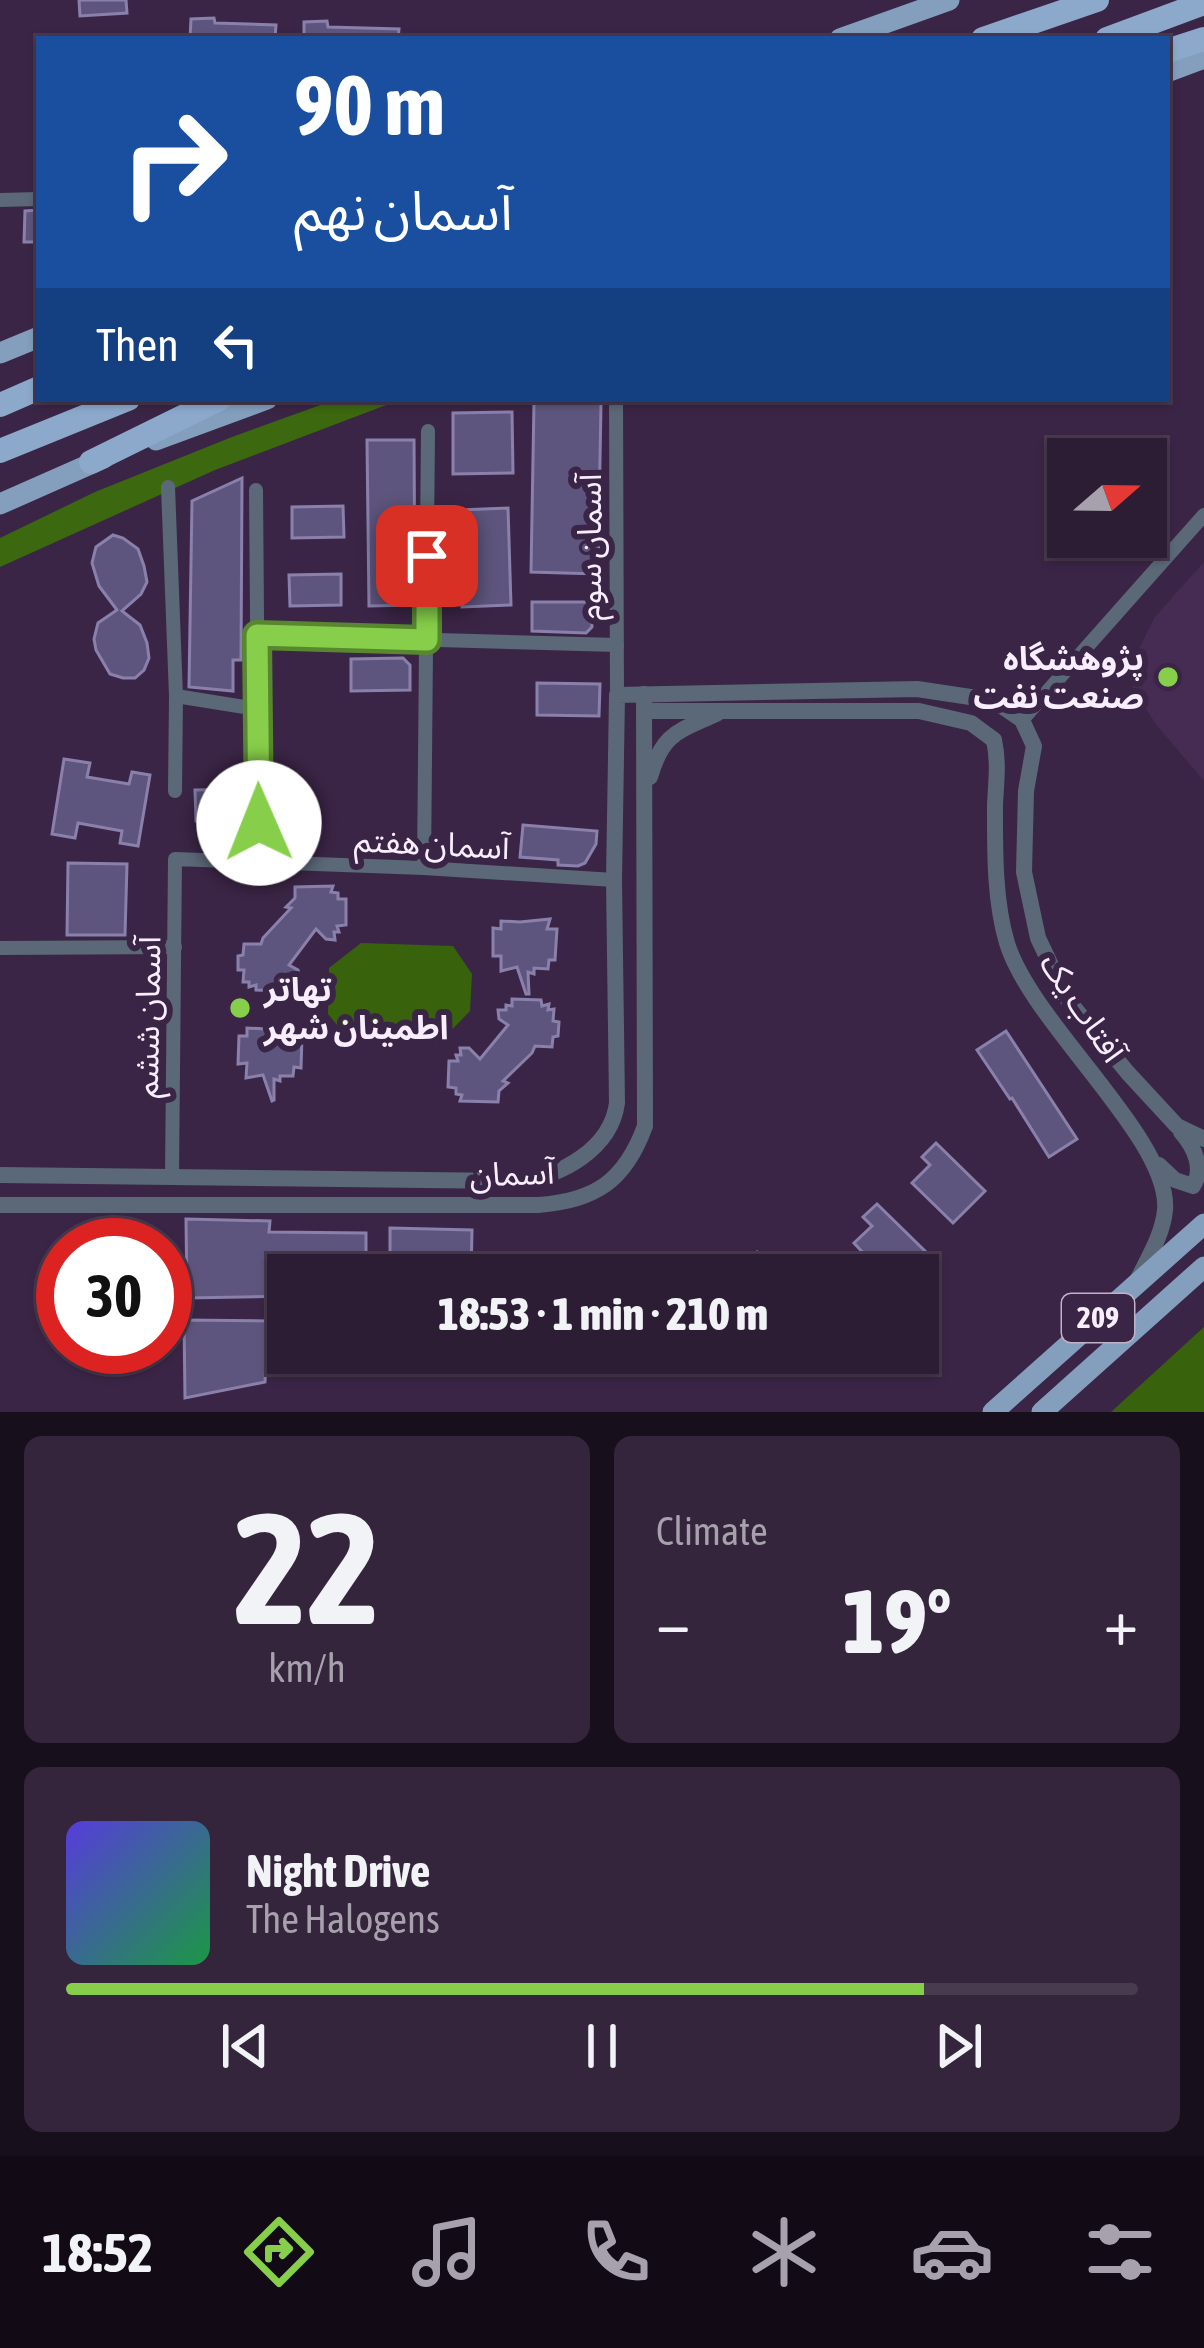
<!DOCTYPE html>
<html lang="en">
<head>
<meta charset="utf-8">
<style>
	:root { --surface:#2c1c34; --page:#34253c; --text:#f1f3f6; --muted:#a6a1ac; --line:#483a4f; --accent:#87cf4a }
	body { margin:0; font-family:"Asap Condensed","Noto Sans Arabic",sans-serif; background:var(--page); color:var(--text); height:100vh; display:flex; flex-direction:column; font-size:45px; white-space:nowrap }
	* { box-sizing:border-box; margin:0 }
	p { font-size:39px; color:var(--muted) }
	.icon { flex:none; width:66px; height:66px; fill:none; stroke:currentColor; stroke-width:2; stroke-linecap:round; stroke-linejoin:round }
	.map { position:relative; height:1412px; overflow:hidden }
	.details { display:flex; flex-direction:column; gap:24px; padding:24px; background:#180f1d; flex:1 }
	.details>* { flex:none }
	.hud { position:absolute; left:36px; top:36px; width:1134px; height:366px; border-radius:0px; box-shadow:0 3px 9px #0004,0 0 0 3px var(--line); background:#1a4fa0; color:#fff; overflow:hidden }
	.needle { width:78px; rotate:70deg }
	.controls { position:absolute; left:1047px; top:438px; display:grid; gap:24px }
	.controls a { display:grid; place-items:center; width:120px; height:120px; border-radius:0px; background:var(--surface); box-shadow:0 3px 9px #0004,0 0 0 3px var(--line); font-size:60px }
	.speed { position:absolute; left:36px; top:1218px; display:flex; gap:24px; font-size:60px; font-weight:700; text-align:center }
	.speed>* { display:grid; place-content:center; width:156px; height:156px; border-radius:50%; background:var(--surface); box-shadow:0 3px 9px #0004,0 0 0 3px var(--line); line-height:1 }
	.speed .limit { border:18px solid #d22; background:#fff; color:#111 }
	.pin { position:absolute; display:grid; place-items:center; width:102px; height:102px; color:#fff; margin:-51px; border-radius:24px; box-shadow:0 6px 18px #0006 }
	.me { position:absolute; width:132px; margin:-66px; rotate:359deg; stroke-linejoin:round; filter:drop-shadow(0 0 9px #0008) }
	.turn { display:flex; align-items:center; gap:42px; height:252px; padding:0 60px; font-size:54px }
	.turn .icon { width:156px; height:156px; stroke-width:2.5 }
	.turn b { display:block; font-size:84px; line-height:102px }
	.then { display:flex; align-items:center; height:114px; padding:0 60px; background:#0003; gap:24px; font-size:45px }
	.big { font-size:90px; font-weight:800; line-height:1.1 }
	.details .widget { flex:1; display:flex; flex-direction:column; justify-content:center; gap:18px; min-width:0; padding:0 42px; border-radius:18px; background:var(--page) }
	.details .dial { align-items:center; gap:0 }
	.dial b { font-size:156px; line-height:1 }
	.song { display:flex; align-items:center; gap:36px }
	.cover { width:144px; height:144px; border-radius:18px; background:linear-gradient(135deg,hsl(250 70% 55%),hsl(140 70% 35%)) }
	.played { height:12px; border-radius:6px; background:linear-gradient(90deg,var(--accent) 80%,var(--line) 80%) }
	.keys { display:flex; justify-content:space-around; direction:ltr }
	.heat { display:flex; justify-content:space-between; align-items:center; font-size:66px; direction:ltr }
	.details .tiles { flex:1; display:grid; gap:24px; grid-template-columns:1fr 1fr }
	.widget:last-child { grid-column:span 2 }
	.trip { position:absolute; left:267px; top:1254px; width:672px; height:120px; border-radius:0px; background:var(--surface); box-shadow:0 3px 9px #0004,0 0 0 3px var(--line); font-weight:800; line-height:120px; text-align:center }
	.dock { display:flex; height:192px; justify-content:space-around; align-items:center; background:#120b15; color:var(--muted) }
	.dock .icon { width:84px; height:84px }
	.dock .selected { color:var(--accent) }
	.dock b { font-size:54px; color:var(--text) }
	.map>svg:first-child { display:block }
</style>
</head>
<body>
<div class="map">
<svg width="1204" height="1412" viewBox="0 0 1204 1412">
	<rect width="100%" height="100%" fill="#3b2546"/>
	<polygon fill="#462c53" points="1204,562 1204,781 1156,724 1133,690 1132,663 1155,617"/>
	<g fill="#38620c">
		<polygon points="361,943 453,946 472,974 470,1011 439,1043 351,1042 328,1014 329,968"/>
		<polygon points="1204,1327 1204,1412 1111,1412"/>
	</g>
	<polygon fill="#3c680f" points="337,399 402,399 215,470 0,567 0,538 95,492 232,437"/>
	<g fill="#5d557d" stroke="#8981ac" stroke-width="3">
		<polygon points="79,0 126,0 127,13 80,16"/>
		<polygon points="214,18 215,23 276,25 275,39 190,39 191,19"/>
		<polygon points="327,21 328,27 399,29 398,39 304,39 304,22"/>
		<polygon points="39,210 39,242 24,242 25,211"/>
		<polygon points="534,402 601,403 598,574 531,572"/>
		<polygon points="512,412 513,473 453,474 453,413"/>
		<polygon points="367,440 414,440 415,605 369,606"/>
		<polygon points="242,478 241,660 233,660 233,691 189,687 192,501"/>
		<polygon points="343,506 344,537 292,538 292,507"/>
		<polygon points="508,508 511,605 462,607 459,510"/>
		<polygon points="113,535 123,538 138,549 144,566 147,582 141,594 122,611 140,625 147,643 149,658 144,670 135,678 123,678 110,674 96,650 94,639 98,623 117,610 99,586 92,563 96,547"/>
		<polygon points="341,574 341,605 290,606 289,575"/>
		<polygon points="532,602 591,602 592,627 586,633 532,631"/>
		<polygon points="403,658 410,665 410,690 351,691 351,659"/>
		<polygon points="537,683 600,684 599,716 537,715"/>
		<polygon points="64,759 90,763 87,777 129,784 132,772 150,775 138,846 120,843 122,831 78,823 75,838 52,834"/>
		<polygon points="246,789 247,820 196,821 195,790"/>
		<polygon points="523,825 597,831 596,844 585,863 578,866 558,865 558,860 520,857"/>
		<polygon points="68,863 127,864 125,935 67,935"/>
		<polygon points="333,886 331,892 338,893 338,899 346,899 346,925 337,926 339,932 334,932 335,940 326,939 316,929 289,965 298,970 300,979 291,979 292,984 286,983 286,991 256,990 256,985 249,987 249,982 243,982 244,970 238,970 238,956 243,955 244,944 261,944 263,938 291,908 286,907 295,898 295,887"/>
		<polygon points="550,919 547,929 557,929 555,960 549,960 548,969 534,968 534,974 528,972 529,994 526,994 517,967 501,971 501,956 493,956 493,928 501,929 501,921 520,922"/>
		<polygon points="512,999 541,1000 542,1006 549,1004 548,1010 554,1009 553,1021 559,1022 558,1036 553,1037 552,1047 535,1046 532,1053 503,1081 508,1083 499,1091 498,1102 460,1101 462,1095 456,1094 456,1088 448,1087 449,1061 458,1061 456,1055 461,1055 460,1048 469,1048 480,1059 508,1025 499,1019 498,1010 506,1010 506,1005 512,1006"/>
		<polygon points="296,1026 293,1036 302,1036 301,1068 294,1067 293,1076 280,1076 280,1081 274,1079 274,1100 272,1101 263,1075 246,1078 247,1063 238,1064 239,1036 247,1036 247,1028 266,1029"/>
		<polygon points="1006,1031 1077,1139 1049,1157 1012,1098 1010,1099 977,1050"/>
		<polygon points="936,1143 985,1191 953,1223 912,1183 930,1165 922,1157"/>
		<polygon points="877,1204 925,1251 901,1275 884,1275 854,1243 872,1226 863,1217"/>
		<polygon points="186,1219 270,1221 269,1232 366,1233 366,1275 288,1275 288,1296 187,1298"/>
		<polygon points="390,1228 472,1230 471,1275 390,1275"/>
		<polygon points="757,1252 776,1275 729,1275"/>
		<polygon points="184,1320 268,1321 265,1382 185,1398"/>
		<polygon points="392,1353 440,1353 441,1358 393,1369"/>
	</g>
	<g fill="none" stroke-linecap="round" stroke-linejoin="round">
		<g stroke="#5b6877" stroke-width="14">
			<polyline points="0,200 39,199"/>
			<polyline points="616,399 617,695"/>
			<polyline points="168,487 176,696 175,791"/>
			<polyline points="256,490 259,861"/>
			<polyline points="257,635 617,645"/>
			<polyline points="176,696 257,709"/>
			<polyline points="1022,720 1204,515"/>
			<polyline points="424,868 428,431"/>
			<polyline points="0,948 175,947"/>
			<polyline points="172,1176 175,859 424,868 614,880"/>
		</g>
		<g stroke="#5b6877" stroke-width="16">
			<polyline points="644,711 919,711 971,723 994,740"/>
			<path d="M 994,740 C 999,763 996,782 995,805 C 995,848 994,900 1007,943 C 1031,1023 1171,1139 1165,1210 C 1163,1234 1148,1258 1138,1279"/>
			<path d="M 650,777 C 663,732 678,732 718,713"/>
			<path d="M 1159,1165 L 1175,1180 L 1193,1186 C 1204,1169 1195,1148 1181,1132"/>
			<path d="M 0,1175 L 520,1181 C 561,1176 611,1149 617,1103 L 614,880 L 617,695 L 917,689 L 977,698 L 1003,707 L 1022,720 L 1034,746 L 1026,791 L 1024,872 L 1038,938 L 1067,999 L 1128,1073 L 1177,1126 L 1204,1139"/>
			<path d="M 0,1205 L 538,1205 C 595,1201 625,1181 645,1126 L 644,694"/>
		</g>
		<g stroke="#849ebe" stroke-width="21">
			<polyline points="840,39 949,0"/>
			<polyline points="1167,72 1204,58"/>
			<polyline points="0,353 39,337"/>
			<polyline points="156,440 267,399"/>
			<polyline points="0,504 104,458"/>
			<polyline points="993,1412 1204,1224"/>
			<polyline points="1042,1412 1204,1267"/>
		</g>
		<g stroke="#8ca9cc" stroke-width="24">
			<polyline points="983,39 1097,0"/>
			<polyline points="1107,39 1204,3"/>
			<polyline points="1167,51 1204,39"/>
			<polyline points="0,405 39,388"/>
			<polyline points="0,451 128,399"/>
			<polyline points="91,462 219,399"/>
		</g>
	</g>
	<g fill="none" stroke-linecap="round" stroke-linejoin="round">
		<g stroke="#588730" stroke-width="30">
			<polyline id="route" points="259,823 257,635 427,640 427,556"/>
		</g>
		<use href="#route" stroke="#87cf4a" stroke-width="21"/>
	</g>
	<g fill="#87cf4a" stroke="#3b2546" stroke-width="4.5">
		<circle cx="1168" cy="677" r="12"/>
		<circle cx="240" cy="1008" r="12"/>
	</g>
	<g text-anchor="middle" stroke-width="12" stroke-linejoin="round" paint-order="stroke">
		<rect fill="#3b2546" stroke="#c0b2c8" stroke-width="3" x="1062" y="1294" width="72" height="48" rx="9"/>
		<g font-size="30" font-weight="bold" fill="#f9eeff">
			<text x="1098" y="1328">209</text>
		</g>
		<g font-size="33" fill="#f9eeff" stroke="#3b2546">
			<text transform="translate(589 547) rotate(-90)" y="12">آسمان سوم</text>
			<text transform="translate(432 843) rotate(3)" y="12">آسمان هفتم</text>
			<text transform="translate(1083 1007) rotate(56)" y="12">آفتاب یک</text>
			<text transform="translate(147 1017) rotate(-89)" y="12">آسمان ششم</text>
			<text transform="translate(512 1173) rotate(-2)" y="12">آسمان</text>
		</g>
		<g font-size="33" font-weight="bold" fill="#f9eeff" stroke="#3b2546" text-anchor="end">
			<text x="1144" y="670">پژوهشگاه<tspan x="1144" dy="38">صنعت نفت</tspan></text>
			<text x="264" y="1001" text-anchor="start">تهاتر<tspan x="264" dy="38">اطمینان شهر</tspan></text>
		</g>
	</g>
</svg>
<div class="controls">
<a><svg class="needle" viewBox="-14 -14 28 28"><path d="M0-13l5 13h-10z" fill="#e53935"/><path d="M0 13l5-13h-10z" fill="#a6a1ac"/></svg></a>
</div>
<div class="speed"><div class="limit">30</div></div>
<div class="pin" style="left:427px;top:556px;background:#d93025"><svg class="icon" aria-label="arrive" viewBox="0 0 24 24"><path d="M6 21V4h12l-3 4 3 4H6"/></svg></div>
<svg class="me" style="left:259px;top:823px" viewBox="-20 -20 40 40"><circle r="19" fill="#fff"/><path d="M0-13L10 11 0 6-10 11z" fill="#87cf4a"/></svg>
<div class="trip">18:53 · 1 min · 210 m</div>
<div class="hud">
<div class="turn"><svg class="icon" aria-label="right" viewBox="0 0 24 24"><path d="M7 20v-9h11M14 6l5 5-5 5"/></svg><div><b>90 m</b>آسمان نهم</div></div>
<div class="then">Then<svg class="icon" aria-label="left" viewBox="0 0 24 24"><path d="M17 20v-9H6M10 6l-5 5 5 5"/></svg></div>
</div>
</div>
<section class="details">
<div class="tiles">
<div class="widget dial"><b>22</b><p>km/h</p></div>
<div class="widget"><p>Climate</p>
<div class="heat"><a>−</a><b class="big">19°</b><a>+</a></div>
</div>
<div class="widget">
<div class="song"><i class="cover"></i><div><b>Night Drive</b><p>The Halogens</p></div></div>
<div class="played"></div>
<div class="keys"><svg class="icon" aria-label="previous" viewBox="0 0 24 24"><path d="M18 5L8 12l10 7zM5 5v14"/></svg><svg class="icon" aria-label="pause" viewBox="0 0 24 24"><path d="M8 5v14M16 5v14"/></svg><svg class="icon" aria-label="next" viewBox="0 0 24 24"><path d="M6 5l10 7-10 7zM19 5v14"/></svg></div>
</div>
</div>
</section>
<nav class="dock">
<b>18:52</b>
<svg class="icon selected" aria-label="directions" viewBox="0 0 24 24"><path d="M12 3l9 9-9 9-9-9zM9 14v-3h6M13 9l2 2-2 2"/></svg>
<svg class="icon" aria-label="music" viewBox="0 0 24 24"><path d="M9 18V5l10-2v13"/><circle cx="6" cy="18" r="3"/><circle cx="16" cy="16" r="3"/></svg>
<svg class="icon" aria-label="phone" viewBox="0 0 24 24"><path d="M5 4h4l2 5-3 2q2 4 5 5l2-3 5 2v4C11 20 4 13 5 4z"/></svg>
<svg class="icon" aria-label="climate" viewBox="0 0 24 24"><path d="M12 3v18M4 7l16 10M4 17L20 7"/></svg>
<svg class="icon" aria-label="car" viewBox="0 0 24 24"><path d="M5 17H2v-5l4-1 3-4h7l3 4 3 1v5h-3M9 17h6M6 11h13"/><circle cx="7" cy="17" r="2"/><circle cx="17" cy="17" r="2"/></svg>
<svg class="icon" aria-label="filters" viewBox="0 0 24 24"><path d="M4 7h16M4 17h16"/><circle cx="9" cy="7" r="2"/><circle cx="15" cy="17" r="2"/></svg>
</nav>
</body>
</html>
